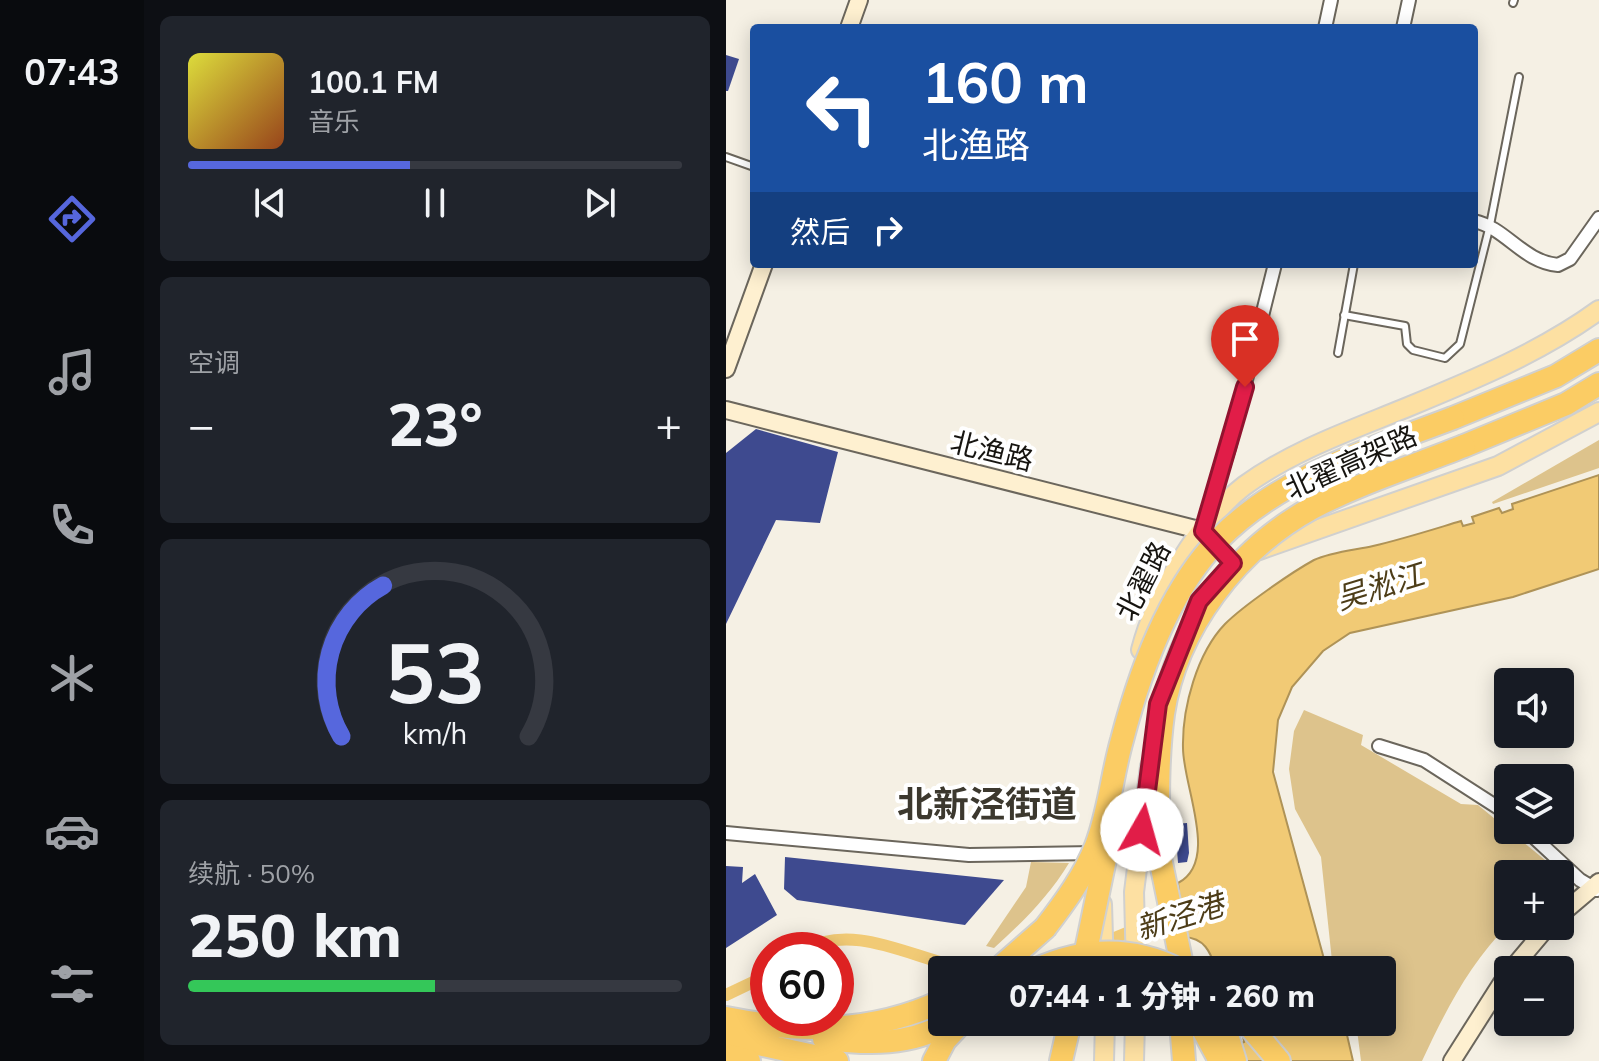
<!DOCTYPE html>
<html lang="zh">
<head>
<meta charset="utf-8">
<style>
	:root { --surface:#171b24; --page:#20242c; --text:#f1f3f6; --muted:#9ea1a6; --line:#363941; --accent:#5667dd }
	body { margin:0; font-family:Mulish,"Noto Sans SC",sans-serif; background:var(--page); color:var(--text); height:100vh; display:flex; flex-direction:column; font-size:30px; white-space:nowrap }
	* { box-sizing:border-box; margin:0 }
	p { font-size:26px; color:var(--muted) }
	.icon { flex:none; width:44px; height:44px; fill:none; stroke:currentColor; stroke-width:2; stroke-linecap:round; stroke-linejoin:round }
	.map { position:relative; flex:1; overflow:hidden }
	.sheet { display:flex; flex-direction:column; gap:16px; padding:16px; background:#0d0f14; width:582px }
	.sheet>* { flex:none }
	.guide { position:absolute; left:24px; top:24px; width:728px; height:244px; border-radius:8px; box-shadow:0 4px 20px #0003; background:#1a4fa0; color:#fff; overflow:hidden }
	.buttons { position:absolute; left:768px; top:668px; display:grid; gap:16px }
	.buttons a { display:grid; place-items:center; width:80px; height:80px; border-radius:8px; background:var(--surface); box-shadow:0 4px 20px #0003; font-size:40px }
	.speed { position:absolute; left:24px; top:932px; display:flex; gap:16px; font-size:40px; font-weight:700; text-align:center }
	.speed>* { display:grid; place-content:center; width:104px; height:104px; border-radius:50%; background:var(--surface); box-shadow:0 4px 20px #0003; line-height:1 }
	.speed .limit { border:12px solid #d22; background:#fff; color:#111 }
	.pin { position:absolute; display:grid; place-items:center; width:68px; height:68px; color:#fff; margin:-82px -34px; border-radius:50% 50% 50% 0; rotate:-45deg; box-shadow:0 0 8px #0007 }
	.pin .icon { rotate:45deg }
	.me { position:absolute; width:88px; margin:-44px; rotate:7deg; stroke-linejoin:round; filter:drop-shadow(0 0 6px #0008) }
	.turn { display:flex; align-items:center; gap:28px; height:168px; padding:0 40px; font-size:36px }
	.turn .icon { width:104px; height:104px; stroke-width:2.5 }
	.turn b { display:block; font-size:56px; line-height:68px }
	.then { display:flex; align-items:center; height:76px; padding:0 40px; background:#0003; gap:16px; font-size:30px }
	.big { font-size:60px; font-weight:800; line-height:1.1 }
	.sheet .tile { flex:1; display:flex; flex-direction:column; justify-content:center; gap:12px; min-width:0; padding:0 28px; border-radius:12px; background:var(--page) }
	.sheet .dial { align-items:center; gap:0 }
	.dial svg { height:208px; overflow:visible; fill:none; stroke:var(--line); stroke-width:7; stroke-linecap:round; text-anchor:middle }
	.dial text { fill:var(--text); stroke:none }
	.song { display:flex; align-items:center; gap:24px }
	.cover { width:96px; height:96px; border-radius:12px; background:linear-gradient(135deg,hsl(60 70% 55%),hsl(20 70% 35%)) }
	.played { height:8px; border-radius:4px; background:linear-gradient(90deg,var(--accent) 45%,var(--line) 45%) }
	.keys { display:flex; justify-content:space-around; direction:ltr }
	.heat { display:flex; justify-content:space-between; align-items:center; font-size:44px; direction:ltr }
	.charge { height:12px; border-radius:6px; background:linear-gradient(90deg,#34c759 50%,var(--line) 0) }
	.trip { position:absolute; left:202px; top:956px; width:468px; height:80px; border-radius:8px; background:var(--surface); box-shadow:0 4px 20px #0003; font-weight:800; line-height:80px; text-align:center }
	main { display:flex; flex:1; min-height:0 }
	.menu { display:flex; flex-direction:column; width:144px; justify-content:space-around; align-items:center; background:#090b0e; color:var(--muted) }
	.menu .icon { width:56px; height:56px }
	.menu .current { color:var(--accent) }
	.menu b { font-size:36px; color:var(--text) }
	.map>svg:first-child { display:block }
</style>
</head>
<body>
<main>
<nav class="menu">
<b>07:43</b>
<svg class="icon current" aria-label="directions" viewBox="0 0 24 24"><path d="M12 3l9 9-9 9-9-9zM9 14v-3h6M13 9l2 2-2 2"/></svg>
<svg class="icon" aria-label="music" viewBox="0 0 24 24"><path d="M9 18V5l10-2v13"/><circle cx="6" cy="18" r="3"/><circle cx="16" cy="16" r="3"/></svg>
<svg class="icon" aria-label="phone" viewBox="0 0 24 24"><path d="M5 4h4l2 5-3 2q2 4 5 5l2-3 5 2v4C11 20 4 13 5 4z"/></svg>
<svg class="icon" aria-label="climate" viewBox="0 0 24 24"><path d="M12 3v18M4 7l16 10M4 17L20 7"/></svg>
<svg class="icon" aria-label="car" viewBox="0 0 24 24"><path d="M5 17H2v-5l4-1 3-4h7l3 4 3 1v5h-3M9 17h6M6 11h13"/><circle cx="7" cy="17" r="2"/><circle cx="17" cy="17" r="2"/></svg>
<svg class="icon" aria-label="filters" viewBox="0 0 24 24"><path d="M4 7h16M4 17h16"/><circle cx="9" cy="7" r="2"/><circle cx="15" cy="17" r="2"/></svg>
</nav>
<section class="sheet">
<div class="tile">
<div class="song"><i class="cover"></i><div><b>100.1 FM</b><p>音乐</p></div></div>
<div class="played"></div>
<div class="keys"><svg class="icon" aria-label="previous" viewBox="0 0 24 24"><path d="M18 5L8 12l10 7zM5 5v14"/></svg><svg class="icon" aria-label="pause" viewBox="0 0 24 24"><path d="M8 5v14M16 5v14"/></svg><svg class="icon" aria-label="next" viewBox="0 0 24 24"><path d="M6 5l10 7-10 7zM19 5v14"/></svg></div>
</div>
<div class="tile"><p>空调</p>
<div class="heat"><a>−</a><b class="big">23°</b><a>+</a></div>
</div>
<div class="tile dial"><svg viewBox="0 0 100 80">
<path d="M14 69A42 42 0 1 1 86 69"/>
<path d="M14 69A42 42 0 0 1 30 11" stroke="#5667dd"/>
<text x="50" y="56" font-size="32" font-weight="700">53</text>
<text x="50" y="72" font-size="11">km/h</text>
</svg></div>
<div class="tile"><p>续航 · 50%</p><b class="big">250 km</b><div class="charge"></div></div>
</section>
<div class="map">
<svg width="873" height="1061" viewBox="0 0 873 1061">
	<rect width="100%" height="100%" fill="#f5f0e4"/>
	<g fill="#ddc38c">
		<polygon points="873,440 873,468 767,504 766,502"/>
		<path d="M 578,710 L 637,735 L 635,745 L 735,804 L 752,805 L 836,874 L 782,874 L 782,925 C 743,964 719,1012 696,1061 L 635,1061 L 630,1022 L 656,1022 L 656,970 L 610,970 L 606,961 L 595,857 L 569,809 L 563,769 L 568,731 Z"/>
		<path d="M 305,862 L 343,863 C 323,896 297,922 268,948 L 260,946 L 300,887 Z"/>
	</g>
	<g fill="#f1ca75" stroke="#af9357" stroke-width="2">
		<path d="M 873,475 L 873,569 L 787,597 L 624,633 L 597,651 L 566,687 L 552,720 L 547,772 L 601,970 L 491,970 C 484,952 479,938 458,937 L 452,883 C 494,861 457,787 457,748 C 456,708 471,653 499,624 C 517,606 566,572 588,560 C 605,552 629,550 647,546 C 677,539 705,530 735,521 L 737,526 L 748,523 L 746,517 L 773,508 L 776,513 L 787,509 L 786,504 Z"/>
		<polygon points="515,1022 618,1022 627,1061 515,1061 512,1044 518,1042"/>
	</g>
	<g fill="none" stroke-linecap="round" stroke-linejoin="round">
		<g stroke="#f1ca75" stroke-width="12">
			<polyline points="374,944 449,913"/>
			<path d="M 78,950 C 131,920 193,963 248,970"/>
			<polyline points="0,995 42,975"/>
		</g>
	</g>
	<g fill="#3e4a8f">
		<polygon points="0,55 13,59 2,91 0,91"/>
		<polygon points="30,429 112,452 94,523 50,520 0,624 0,453"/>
		<polygon points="461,823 463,853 461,862 452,863 449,824"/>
		<polygon points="59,857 278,880 239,925 71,900 58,889"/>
		<polygon points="0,866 17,867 16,883 29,874 51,915 0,948"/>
	</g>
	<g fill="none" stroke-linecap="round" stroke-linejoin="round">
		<g stroke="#6b665c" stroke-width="10">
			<g id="lane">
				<polyline points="787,3 788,0"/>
				<polyline points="0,157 28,167"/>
				<polyline points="618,315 679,326 681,344 687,350 719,358 734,344 764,225 793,77"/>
				<polyline points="612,353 628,264"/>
			</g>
		</g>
		<g stroke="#6b665c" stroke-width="16">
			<g id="street">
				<polyline points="599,28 605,0"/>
				<polyline points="677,28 683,0"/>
				<path d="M 748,221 C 780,228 797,262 832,265 L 844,259 L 873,218"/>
				<polyline points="480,520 503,448 549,264"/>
				<polyline points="653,746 698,760 782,814"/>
				<polyline points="800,830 854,880 871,890"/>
				<polyline points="0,833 243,855 368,853"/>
			</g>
		</g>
		<g stroke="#6b665c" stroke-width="20">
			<g id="secondary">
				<polyline points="123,28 133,0"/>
				<polyline points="0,369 38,264"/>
				<polyline points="0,410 477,531 507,563"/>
				<polyline points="834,915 873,882"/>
				<polyline points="785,970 822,926"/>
				<polyline points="726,1061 782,973"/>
			</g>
		</g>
		<g stroke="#d0d0cf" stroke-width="22">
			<g id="primary">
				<polyline points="533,550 772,466 873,412"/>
				<path d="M 415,650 C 429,595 473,521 518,486 C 566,451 623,431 677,409 C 745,381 814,353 873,310"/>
				<polyline points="376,904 378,970"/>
				<polyline points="410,970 408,892 424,766"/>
				<polyline points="378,1061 379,1022"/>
				<polyline points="408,1061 409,1022"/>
			</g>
		</g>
		<g stroke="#d0d0cf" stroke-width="26">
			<g id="highway">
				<polyline points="727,418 830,376 873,350"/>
				<polyline points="738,446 840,404 873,384"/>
				<polyline points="432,848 457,970"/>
				<polyline points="271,970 319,928"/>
				<path d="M 0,1018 C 75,1033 145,1034 216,1001"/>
				<polyline points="455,1022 458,1061"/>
				<polyline points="473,1022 494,1061"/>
				<polyline points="497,1022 509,1061"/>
				<polyline points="520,1022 553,1061"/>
				<polyline points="0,1037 111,1061"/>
				<path d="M 98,1039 C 143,1044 184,1046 224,1022"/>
				<polyline points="0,1055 23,1061"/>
				<polyline points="208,1061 219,1040 235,1023"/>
				<polyline points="335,1061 344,1022"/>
			</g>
		</g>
		<use href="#lane" stroke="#fff" stroke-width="6"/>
		<use href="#street" stroke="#fff" stroke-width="12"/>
		<use href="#secondary" stroke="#fef0d0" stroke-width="16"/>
		<use href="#primary" stroke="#fde0a2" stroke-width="18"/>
		<use href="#highway" stroke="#fbcc64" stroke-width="22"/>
		<g stroke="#d0d0cf" stroke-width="26" stroke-linecap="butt">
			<g id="highway-bridge">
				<path d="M 432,848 C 432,803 431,758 437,714 C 450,628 511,549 586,508 C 634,483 688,466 738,446"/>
				<path d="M 319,928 C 339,902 358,876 370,846 C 383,813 386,775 396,740 C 414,671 442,592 492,540 C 554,476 646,449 727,418"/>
				<path d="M 309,970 C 357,948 406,946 453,970"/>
				<polyline points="356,970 384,835"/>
			</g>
		</g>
		<use href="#highway-bridge" stroke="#fbcc64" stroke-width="22"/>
	</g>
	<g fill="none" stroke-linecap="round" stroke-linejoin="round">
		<g stroke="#92132f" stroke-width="20">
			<polyline id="route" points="416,830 432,704 473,601 507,563 477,531 519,387"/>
		</g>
		<use href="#route" stroke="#e11d48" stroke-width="14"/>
	</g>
	<g text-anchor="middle" stroke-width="8" stroke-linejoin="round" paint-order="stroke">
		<g font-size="28" fill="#161410" stroke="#fff">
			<text transform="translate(266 451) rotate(14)" y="10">北渔路</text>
			<text transform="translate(625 462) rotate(-24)" y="10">北翟高架路</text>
			<text transform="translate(417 581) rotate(-63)" y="10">北翟路</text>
		</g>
		<g font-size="30" font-style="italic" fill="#4d3d18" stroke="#fff">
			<text transform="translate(654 587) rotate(-17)" y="10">吴淞江</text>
			<text transform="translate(454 917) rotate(-17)" y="10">新泾港</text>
		</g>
		<g font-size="36" font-weight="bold" fill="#3c382e" stroke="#fff">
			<text x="261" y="817">北新泾街道</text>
		</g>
	</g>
</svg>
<div class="buttons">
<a><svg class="icon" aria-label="sound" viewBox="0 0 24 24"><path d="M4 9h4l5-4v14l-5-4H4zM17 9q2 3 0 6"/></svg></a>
<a><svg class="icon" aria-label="layers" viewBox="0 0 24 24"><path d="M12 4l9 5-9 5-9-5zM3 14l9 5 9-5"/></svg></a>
<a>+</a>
<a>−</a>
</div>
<div class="speed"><div class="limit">60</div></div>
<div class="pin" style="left:519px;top:387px;background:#d93025"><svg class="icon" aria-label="arrive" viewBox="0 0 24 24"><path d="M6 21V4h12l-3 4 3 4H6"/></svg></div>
<svg class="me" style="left:416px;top:830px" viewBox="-20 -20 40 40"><circle r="19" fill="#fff"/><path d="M0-13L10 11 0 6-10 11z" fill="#e11d48"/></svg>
<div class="trip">07:44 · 1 分钟 · 260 m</div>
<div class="guide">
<div class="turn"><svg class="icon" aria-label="left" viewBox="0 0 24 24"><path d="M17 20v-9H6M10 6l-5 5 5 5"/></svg><div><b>160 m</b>北渔路</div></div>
<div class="then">然后<svg class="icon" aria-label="right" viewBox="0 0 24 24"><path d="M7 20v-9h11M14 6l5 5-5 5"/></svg></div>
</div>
</div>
</main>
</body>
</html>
